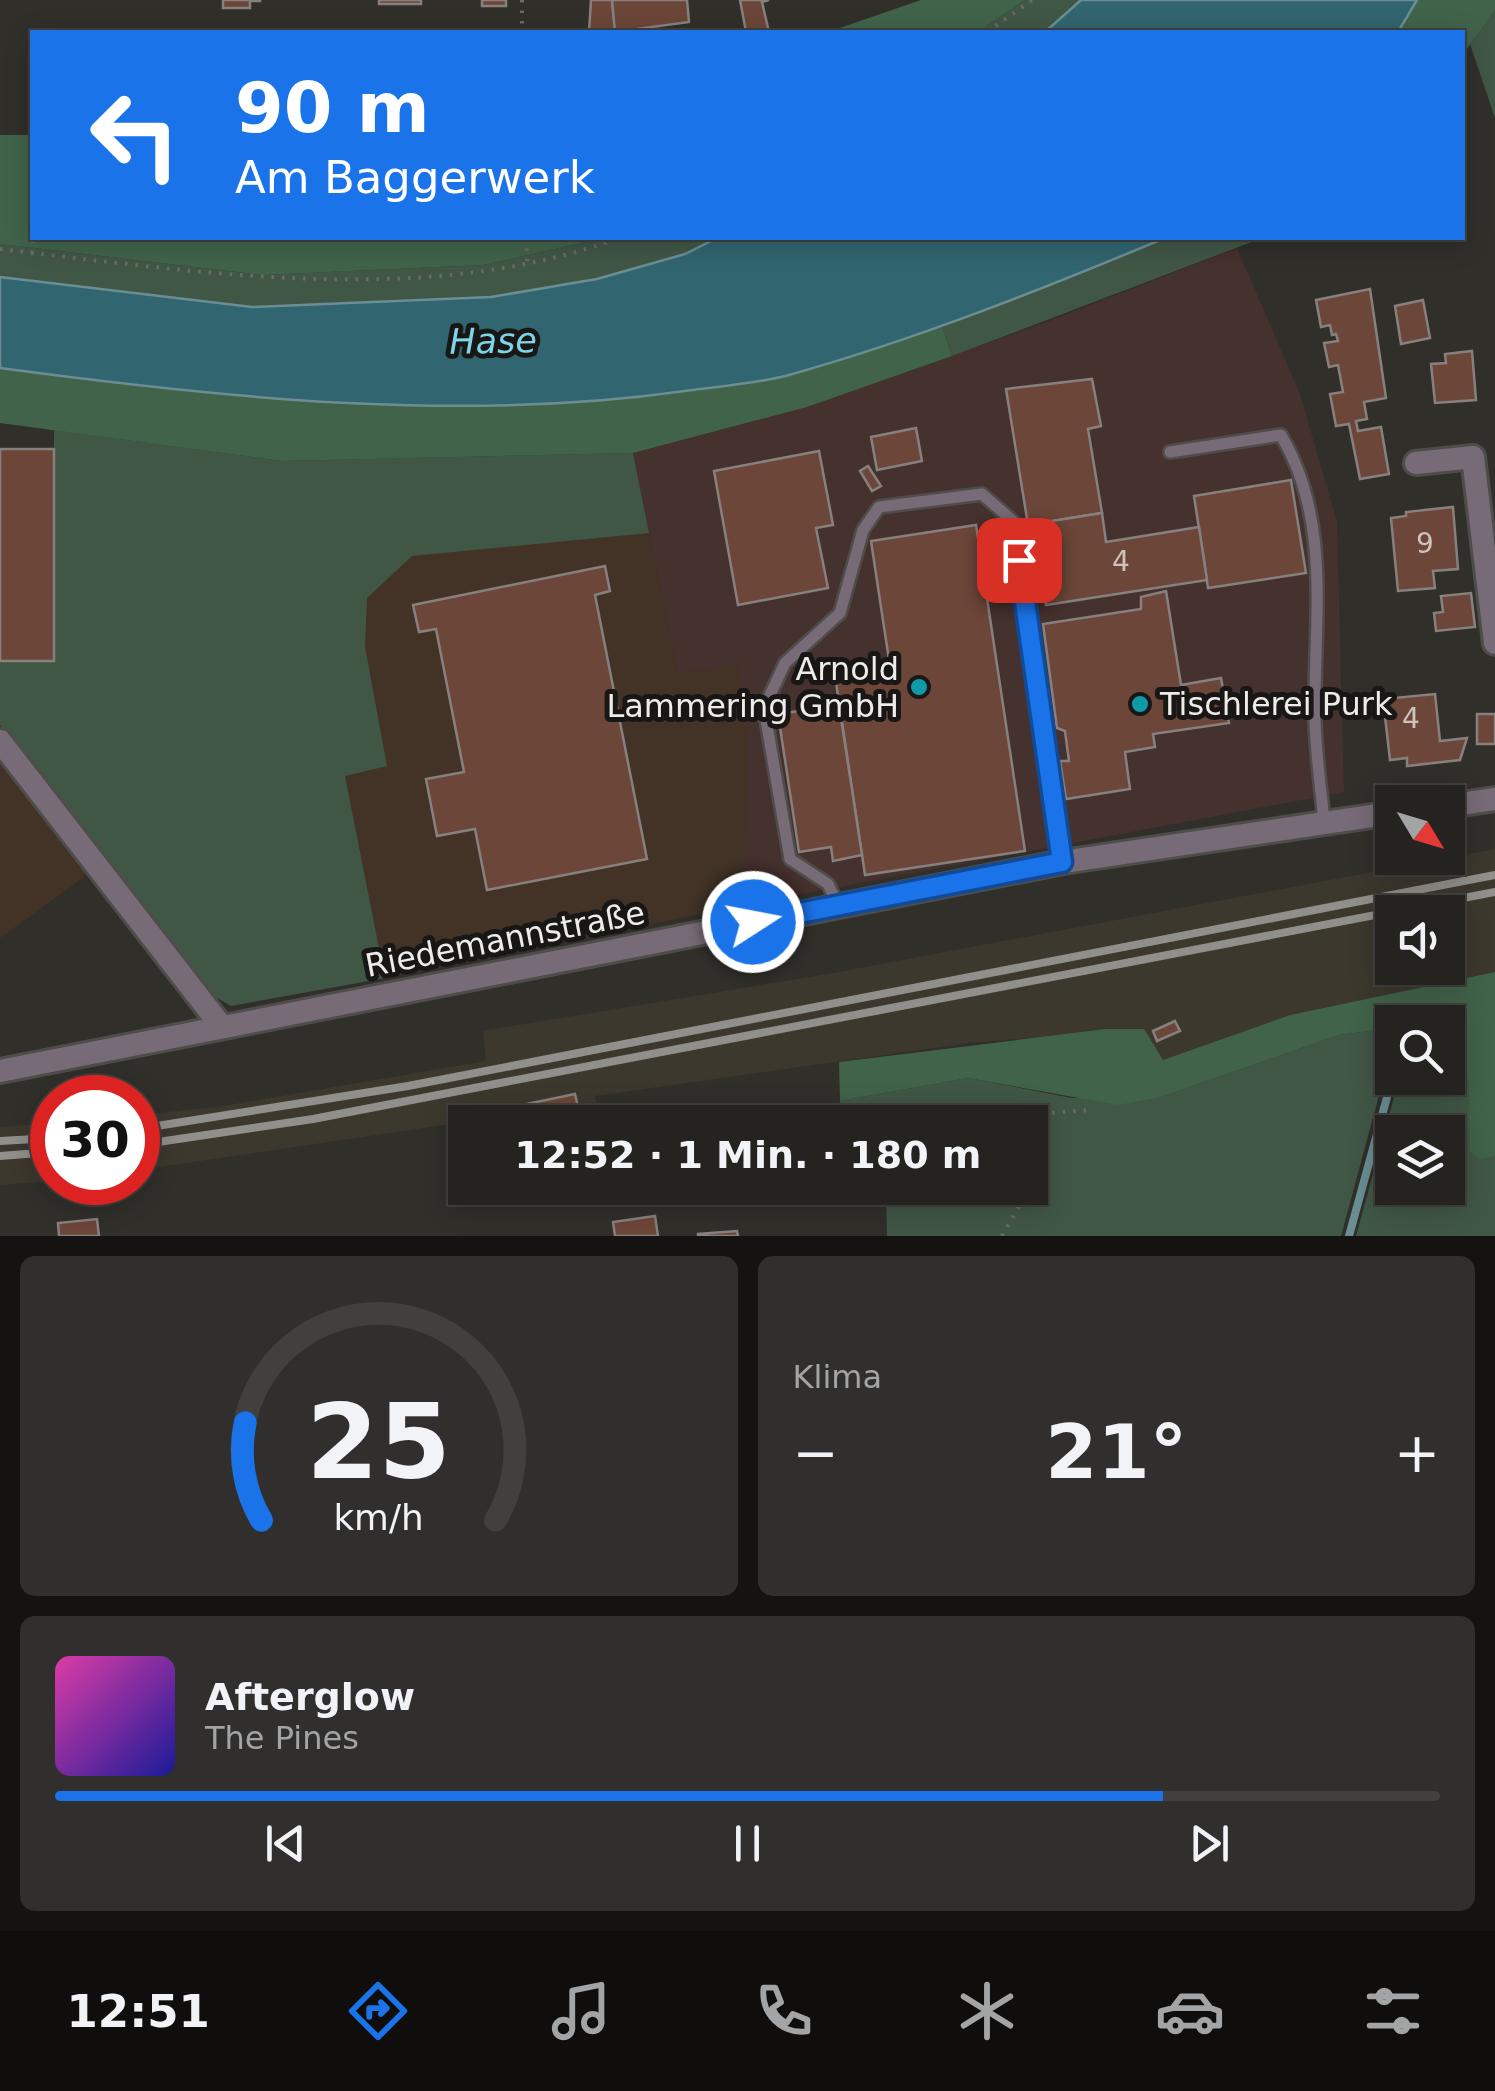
<!DOCTYPE html>
<html lang="de">
<head>
<meta charset="utf-8">
<style>
	:root { --surface:#252320; --page:#312f2d; --text:#f1f3f6; --muted:#a3a4a5; --line:#42403e; --accent:#1a73e8 }
	body { margin:0; font-family:"DejaVu Sans",sans-serif; background:var(--page); color:var(--text); height:100vh; display:flex; flex-direction:column; font-size:38px; white-space:nowrap }
	* { box-sizing:border-box; margin:0 }
	p { font-size:32px; color:var(--muted) }
	.icon { flex:none; width:55px; height:55px; fill:none; stroke:currentColor; stroke-width:2; stroke-linecap:round; stroke-linejoin:round }
	.map { position:relative; height:1236px; overflow:hidden }
	.details { display:flex; flex-direction:column; gap:20px; padding:20px; background:#141312; flex:1 }
	.details>* { flex:none }
	.banner { position:absolute; left:30px; top:30px; width:1435px; height:210px; border-radius:0px; box-shadow:0 5px 25px #0003,0 0 0 2px var(--line); background:#1a73e8; color:#fff; overflow:hidden }
	.needle { width:65px; rotate:128deg }
	.tools { position:absolute; left:1375px; top:785px; display:grid; gap:20px }
	.tools a { display:grid; place-items:center; width:90px; height:90px; border-radius:0px; background:var(--surface); box-shadow:0 5px 25px #0003,0 0 0 2px var(--line); font-size:50px }
	.speed { position:absolute; left:30px; top:1075px; display:flex; gap:20px; font-size:50px; font-weight:700; text-align:center }
	.speed>* { display:grid; place-content:center; width:130px; height:130px; border-radius:50%; background:var(--surface); box-shadow:0 5px 25px #0003,0 0 0 2px var(--line); line-height:1 }
	.speed .limit { border:15px solid #d22; background:#fff; color:#111 }
	.pin { position:absolute; display:grid; place-items:center; width:85px; height:85px; color:#fff; margin:-42px; border-radius:20px; box-shadow:0 5px 15px #0006 }
	.me { position:absolute; width:110px; margin:-55px; rotate:79deg; stroke-linejoin:round; filter:drop-shadow(0 0 8px #0008) }
	.turn { display:flex; align-items:center; gap:35px; height:210px; padding:0 40px; font-size:45px }
	.turn .icon { width:130px; height:130px; stroke-width:2.5 }
	.turn b { display:block; font-size:70px; line-height:85px }
	.big { font-size:75px; font-weight:800; line-height:1.1 }
	.details .widget { flex:1; display:flex; flex-direction:column; justify-content:center; gap:15px; min-width:0; padding:0 35px; border-radius:15px; background:var(--page) }
	.details .dial { align-items:center; gap:0 }
	.dial svg { height:260px; overflow:visible; fill:none; stroke:var(--line); stroke-width:7; stroke-linecap:round; text-anchor:middle }
	.dial text { fill:var(--text); stroke:none }
	.song { display:flex; align-items:center; gap:30px }
	.cover { width:120px; height:120px; border-radius:15px; background:linear-gradient(135deg,hsl(320 70% 55%),hsl(240 70% 35%)) }
	.played { height:10px; border-radius:5px; background:linear-gradient(90deg,var(--accent) 80%,var(--line) 80%) }
	.keys { display:flex; justify-content:space-around; direction:ltr }
	.heat { display:flex; justify-content:space-between; align-items:center; font-size:55px; direction:ltr }
	.details .tiles { flex:1; display:grid; gap:20px; grid-template-columns:1fr 1fr }
	.widget:last-child { grid-column:span 2 }
	.trip { position:absolute; left:448px; top:1105px; width:600px; height:100px; border-radius:0px; background:var(--surface); box-shadow:0 5px 25px #0003,0 0 0 2px var(--line); font-weight:800; line-height:100px; text-align:center }
	.tab-bar { display:flex; height:160px; justify-content:space-around; align-items:center; background:#0f0e0d; color:var(--muted) }
	.tab-bar .icon { width:70px; height:70px }
	.tab-bar .on { color:var(--accent) }
	.tab-bar b { font-size:45px; color:var(--text) }
	.map>svg:first-child { display:block }
</style>
</head>
<body>
<div class="map">
<svg width="1495" height="1236" viewBox="0 0 1495 1236">
	<rect width="100%" height="100%" fill="#312f2a"/>
	<polygon fill="#45312e" points="1237,248 1300,394 1337,522 1344,792 749,904 744,872 737,663 678,674 633,453 807,407 1041,324"/>
	<g fill="#423326">
		<polygon points="633,453 678,673 738,663 749,730 744,872 749,904 385,978 282,461"/>
		<polygon points="0,741 98,867 0,938"/>
	</g>
	<g fill="#3d382e" fill-rule="evenodd">
		<path d="M 1495,849 L 1495,972 L 1290,1015 L 1162,1061 L 1143,1029 L 969,1043 L 595,1096 L 598,1114 L 556,1122 L 514,1122 L 512,1115 L 138,1170 L 138,1115 L 217,1107 L 486,1061 L 483,1031 L 833,973 ZM 1392,912 L 1448,912 L 1448,968 L 1392,968 Z"/>
		<polygon points="52,1123 52,1181 0,1185 0,1127"/>
	</g>
	<g fill="#415746" fill-rule="evenodd">
		<polygon points="1025,0 1081,0 1045,32 978,32"/>
		<polygon points="1495,10 1495,118 1470,44"/>
		<polygon points="604,238 717,238 685,254 597,279 491,297 252,307 0,277 0,244 263,275 483,265"/>
		<polygon points="1165,238 1262,238 952,356 941,323 1055,284"/>
		<polygon points="54,430 282,461 633,453 649,533 412,556 367,598 365,647 387,766 345,776 385,978 231,1006 212,995 0,725 0,661 54,660"/>
		<polygon points="1392,1028 1389,1090 1381,1088 1341,1236 887,1236 886,1188 1030,1188 1030,1122 841,1122 840,1101 968,1078 1072,1098 1161,1097 1339,1035"/>
		<path d="M 1495,1074 L 1495,1236 L 1356,1236 L 1396,1090 ZM 1392,1132 L 1448,1132 L 1448,1188 L 1392,1188 Z"/>
	</g>
	<g fill="#41634a">
		<polygon points="921,0 1025,0 978,32 828,32"/>
		<polygon points="1417,0 1495,0 1495,10 1463,54 1462,32 1398,32"/>
		<polygon points="0,135 32,135 32,238 604,238 483,265 263,275 0,244"/>
		<path d="M 941,323 L 952,356 L 807,407 L 633,453 L 282,461 L 0,423 L 0,368 C 259,400 525,428 783,376 C 836,366 890,340 941,323 Z"/>
		<polygon points="1495,972 1495,1156 1479,1159 1470,1152 1469,1079 1389,1090 1392,1064 1392,1078 1448,1078 1448,1022 1392,1022 1392,1028 1339,1035 1161,1097 1118,1105 968,1078 840,1101 839,1062 1106,1029 1144,1029 1163,1060 1290,1015"/>
	</g>
	<g fill="#316570" stroke="#6a8e94" stroke-width="2.5">
		<polygon points="1081,0 1417,0 1398,32 1045,32"/>
		<path d="M 717,238 L 1165,238 C 1043,289 917,339 789,375 C 756,384 719,386 685,391 C 459,423 224,398 0,368 L 0,277 L 252,307 L 491,297 L 597,279 L 685,254 Z"/>
	</g>
	<g fill="none" stroke-linecap="round" stroke-linejoin="round">
		<polyline stroke="#6a8e94" stroke-width="8" points="1349,1236 1389,1090"/>
	</g>
	<g fill="#6c4638" stroke="#87807e" stroke-width="2.5">
		<polygon points="223,0 260,0 260,1 250,1 250,8 223,8"/>
		<rect x="379" y="0" width="42" height="4"/>
		<rect x="482" y="0" width="24" height="6"/>
		<polygon points="591,0 612,0 615,32 589,32"/>
		<polygon points="612,0 687,0 689,22 615,32"/>
		<polygon points="740,0 769,0 762,2 769,32 746,32"/>
		<polygon points="1370,289 1386,398 1364,402 1367,419 1356,421 1358,431 1381,427 1389,474 1360,479 1349,424 1336,426 1330,394 1343,392 1338,365 1329,367 1324,343 1338,341 1336,334 1332,335 1330,325 1321,327 1316,300"/>
		<polygon points="1423,300 1430,338 1401,344 1395,306"/>
		<polygon points="1472,351 1476,400 1435,403 1431,364 1446,363 1445,354"/>
		<polygon points="1092,379 1101,426 1088,429 1102,513 1028,525 1006,389"/>
		<polygon points="916,428 922,461 877,470 871,437"/>
		<rect x="0" y="449" width="54" height="212"/>
		<polygon points="819,451 833,525 816,528 828,588 738,605 714,471"/>
		<polygon points="868,466 881,486 872,491 860,471"/>
		<polygon points="1291,480 1306,573 1208,588 1194,496"/>
		<polygon points="1453,507 1458,569 1433,571 1435,588 1398,591 1391,518 1406,516 1406,512"/>
		<polygon points="1102,513 1106,542 1199,527 1207,580 1046,605 1033,524"/>
		<polygon points="976,525 1025,851 865,875 834,669 889,660 871,541"/>
		<polygon points="605,566 610,591 595,595 647,859 487,890 475,829 437,836 426,779 464,772 436,629 419,632 413,605"/>
		<polygon points="1166,591 1181,685 1221,678 1229,723 1153,734 1155,747 1125,752 1130,789 1066,799 1060,761 1069,761 1065,731 1057,728 1043,624 1141,609 1141,597"/>
		<polygon points="1471,593 1475,627 1436,631 1434,613 1443,612 1441,596"/>
		<polygon points="1435,694 1440,741 1467,738 1460,760 1407,766 1407,758 1390,760 1383,699"/>
		<polygon points="839,705 862,855 833,861 831,847 799,852 778,714"/>
		<rect x="1477" y="714" width="18" height="30"/>
		<polygon points="1175,1021 1180,1031 1157,1041 1153,1031"/>
		<polygon points="575,1094 580,1115 526,1122 522,1105"/>
		<polygon points="655,1216 658,1236 615,1236 613,1222"/>
		<polygon points="97,1219 99,1236 59,1236 58,1223"/>
		<polygon points="737,1231 738,1236 698,1236 698,1234"/>
	</g>
	<g fill="none" stroke-linecap="round" stroke-linejoin="round">
		<g stroke="#4f4d49" stroke-width="16">
			<g id="lane">
				<path d="M 1170,452 L 1281,435 C 1333,523 1313,624 1315,722 C 1316,755 1321,789 1324,822"/>
				<polyline points="838,905 828,884 790,859 764,708 785,663 840,613 863,530 879,507 982,494 1014,522 1063,862"/>
			</g>
		</g>
		<g stroke="#4f4d49" stroke-width="28">
			<g id="street">
				<polyline points="1416,463 1473,457 1495,643"/>
				<polyline points="0,741 222,1027"/>
				<polyline points="1448,806 1495,799"/>
				<polyline points="0,1071 1063,862 1392,813"/>
			</g>
		</g>
		<g stroke="#6c6a66" stroke-width="4" stroke-dasharray="2.5 8" stroke-linecap="butt">
			<polyline points="522,0 522,32"/>
			<polyline points="987,32 1032,0"/>
			<polyline points="526,238 527,261"/>
			<path d="M 0,249 C 199,272 426,309 619,238"/>
			<polyline points="32,253 33,238"/>
			<polyline points="1002,1236 1035,1178 1049,1113 1092,1110"/>
		</g>
		<use href="#lane" stroke="#786b78" stroke-width="11"/>
		<use href="#street" stroke="#786b78" stroke-width="22"/>
		<g stroke="#918f8b" stroke-width="8">
			<polyline points="138,1129 408,1086 1495,875"/>
			<polyline points="0,1141 52,1138"/>
			<polyline points="138,1145 313,1119 1495,892"/>
			<polyline points="0,1156 52,1152"/>
		</g>
	</g>
	<g fill="none" stroke-linecap="round" stroke-linejoin="round">
		<g stroke="#114b97" stroke-width="25">
			<polyline id="route" points="753,922 1062,862 1019,560"/>
		</g>
		<use href="#route" stroke="#1a73e8" stroke-width="18"/>
	</g>
	<g fill="#0f9aa8" stroke="#181715" stroke-width="4">
		<circle cx="919" cy="687" r="10"/>
		<circle cx="1140" cy="704" r="10"/>
	</g>
	<g text-anchor="middle" stroke-width="10" stroke-linejoin="round" paint-order="stroke">
		<g font-size="28" fill="#cec2bd">
			<text x="1425" y="553">9</text>
			<text x="1121" y="571">4</text>
			<text x="1411" y="728">4</text>
		</g>
		<g font-size="32" fill="#eeece9" stroke="#181715" text-anchor="end">
			<text x="899" y="680">Arnold<tspan x="899" dy="37">Lammering GmbH</tspan></text>
			<text x="1160" y="715" text-anchor="start">Tischlerei Purk</text>
		</g>
		<g font-size="32" fill="#eeece9" stroke="#181715">
			<text transform="translate(505 939) rotate(-11)" y="11">Riedemannstraße</text>
		</g>
		<g font-size="35" font-style="italic" fill="#7fd5e8" stroke="#181715">
			<text transform="translate(493 341) rotate(-1)" y="12">Hase</text>
		</g>
	</g>
</svg>
<div class="tools">
<a><svg class="needle" viewBox="-14 -14 28 28"><path d="M0-13l5 13h-10z" fill="#e53935"/><path d="M0 13l5-13h-10z" fill="#a3a4a5"/></svg></a>
<a><svg class="icon" aria-label="sound" viewBox="0 0 24 24"><path d="M4 9h4l5-4v14l-5-4H4zM17 9q2 3 0 6"/></svg></a>
<a><svg class="icon" aria-label="search" viewBox="0 0 24 24"><circle cx="10" cy="10" r="6"/><path d="M15 15l6 6"/></svg></a>
<a><svg class="icon" aria-label="layers" viewBox="0 0 24 24"><path d="M12 4l9 5-9 5-9-5zM3 14l9 5 9-5"/></svg></a>
</div>
<div class="speed"><div class="limit">30</div></div>
<div class="pin" style="left:1019px;top:560px;background:#d93025"><svg class="icon" aria-label="arrive" viewBox="0 0 24 24"><path d="M6 21V4h12l-3 4 3 4H6"/></svg></div>
<svg class="me" style="left:753px;top:922px" viewBox="-20 -20 40 40"><circle r="17" fill="#1a73e8" stroke="#fff" stroke-width="3"/><path d="M0-11L8 9 0 5-8 9z" fill="#fff"/></svg>
<div class="trip">12:52 · 1 Min. · 180 m</div>
<div class="banner">
<div class="turn"><svg class="icon" aria-label="left" viewBox="0 0 24 24"><path d="M17 20v-9H6M10 6l-5 5 5 5"/></svg><div><b>90 m</b>Am Baggerwerk</div></div>
</div>
</div>
<section class="details">
<div class="tiles">
<div class="widget dial"><svg viewBox="0 0 100 80">
<path d="M14 69A42 42 0 1 1 86 69"/>
<path d="M14 69A42 42 0 0 1 9 39" stroke="#1a73e8"/>
<text x="50" y="56" font-size="32" font-weight="700">25</text>
<text x="50" y="72" font-size="11">km/h</text>
</svg></div>
<div class="widget"><p>Klima</p>
<div class="heat"><a>−</a><b class="big">21°</b><a>+</a></div>
</div>
<div class="widget">
<div class="song"><i class="cover"></i><div><b>Afterglow</b><p>The Pines</p></div></div>
<div class="played"></div>
<div class="keys"><svg class="icon" aria-label="previous" viewBox="0 0 24 24"><path d="M18 5L8 12l10 7zM5 5v14"/></svg><svg class="icon" aria-label="pause" viewBox="0 0 24 24"><path d="M8 5v14M16 5v14"/></svg><svg class="icon" aria-label="next" viewBox="0 0 24 24"><path d="M6 5l10 7-10 7zM19 5v14"/></svg></div>
</div>
</div>
</section>
<nav class="tab-bar">
<b>12:51</b>
<svg class="icon on" aria-label="directions" viewBox="0 0 24 24"><path d="M12 3l9 9-9 9-9-9zM9 14v-3h6M13 9l2 2-2 2"/></svg>
<svg class="icon" aria-label="music" viewBox="0 0 24 24"><path d="M9 18V5l10-2v13"/><circle cx="6" cy="18" r="3"/><circle cx="16" cy="16" r="3"/></svg>
<svg class="icon" aria-label="phone" viewBox="0 0 24 24"><path d="M5 4h4l2 5-3 2q2 4 5 5l2-3 5 2v4C11 20 4 13 5 4z"/></svg>
<svg class="icon" aria-label="climate" viewBox="0 0 24 24"><path d="M12 3v18M4 7l16 10M4 17L20 7"/></svg>
<svg class="icon" aria-label="car" viewBox="0 0 24 24"><path d="M5 17H2v-5l4-1 3-4h7l3 4 3 1v5h-3M9 17h6M6 11h13"/><circle cx="7" cy="17" r="2"/><circle cx="17" cy="17" r="2"/></svg>
<svg class="icon" aria-label="filters" viewBox="0 0 24 24"><path d="M4 7h16M4 17h16"/><circle cx="9" cy="7" r="2"/><circle cx="15" cy="17" r="2"/></svg>
</nav>
</body>
</html>
